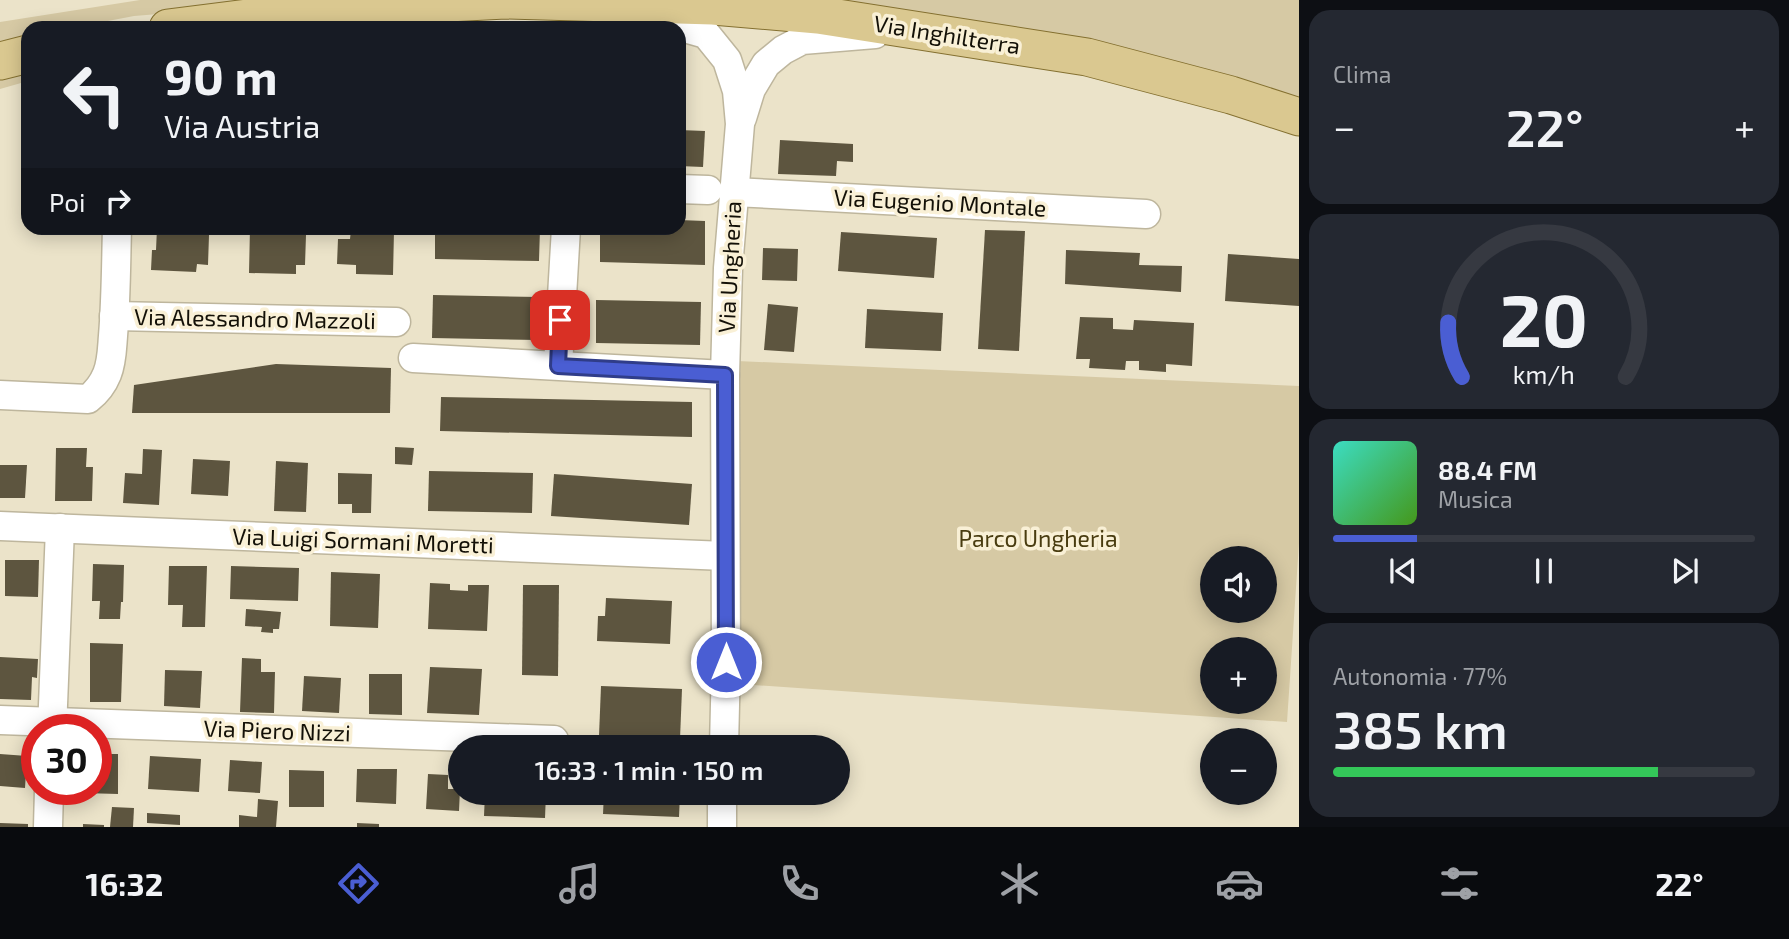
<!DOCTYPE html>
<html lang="it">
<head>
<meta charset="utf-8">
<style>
	:root { --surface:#171b24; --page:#242831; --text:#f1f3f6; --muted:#9ea1a6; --line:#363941; --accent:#4a5ed3 }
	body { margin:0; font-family:"Exo 2",sans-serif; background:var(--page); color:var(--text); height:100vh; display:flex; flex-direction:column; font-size:26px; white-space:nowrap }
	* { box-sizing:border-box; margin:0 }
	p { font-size:23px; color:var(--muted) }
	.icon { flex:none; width:38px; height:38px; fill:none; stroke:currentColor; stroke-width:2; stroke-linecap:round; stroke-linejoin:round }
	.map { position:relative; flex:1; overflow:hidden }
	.sheet { display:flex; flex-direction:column; gap:10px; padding:10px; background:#0d0f14; width:490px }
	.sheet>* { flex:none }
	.top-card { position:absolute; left:21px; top:21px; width:665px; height:214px; border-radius:21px; box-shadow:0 4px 18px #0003; background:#171b24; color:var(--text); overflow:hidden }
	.controls { position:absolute; left:1200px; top:546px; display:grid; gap:14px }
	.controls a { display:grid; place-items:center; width:77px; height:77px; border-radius:50%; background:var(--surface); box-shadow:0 4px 18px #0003; font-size:35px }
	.speed { position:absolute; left:21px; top:714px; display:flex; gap:14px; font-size:35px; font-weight:700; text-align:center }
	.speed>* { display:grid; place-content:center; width:91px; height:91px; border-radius:50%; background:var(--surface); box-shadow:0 4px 18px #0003; line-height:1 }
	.speed .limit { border:10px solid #d22; background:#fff; color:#111 }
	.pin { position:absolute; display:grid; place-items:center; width:60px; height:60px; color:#fff; margin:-30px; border-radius:14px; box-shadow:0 4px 10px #0006 }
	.me { position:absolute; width:77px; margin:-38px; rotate:0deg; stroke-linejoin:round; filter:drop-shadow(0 0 5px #0008) }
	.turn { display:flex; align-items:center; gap:24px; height:147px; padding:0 28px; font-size:32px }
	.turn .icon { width:91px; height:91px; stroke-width:2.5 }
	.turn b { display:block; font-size:49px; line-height:60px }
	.then { display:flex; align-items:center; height:66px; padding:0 28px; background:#0003; gap:14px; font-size:26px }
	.big { font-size:52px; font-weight:600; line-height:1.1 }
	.sheet .widget { flex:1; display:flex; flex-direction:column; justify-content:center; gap:10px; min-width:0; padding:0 24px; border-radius:21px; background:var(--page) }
	.sheet .dial { align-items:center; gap:0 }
	.dial svg { height:182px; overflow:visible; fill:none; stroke:var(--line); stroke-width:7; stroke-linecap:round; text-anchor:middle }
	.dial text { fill:var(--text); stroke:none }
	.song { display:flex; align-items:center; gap:21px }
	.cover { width:84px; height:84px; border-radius:10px; background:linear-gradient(135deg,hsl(170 70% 55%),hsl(100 70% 35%)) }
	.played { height:7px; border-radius:4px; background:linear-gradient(90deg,var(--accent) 20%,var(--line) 20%) }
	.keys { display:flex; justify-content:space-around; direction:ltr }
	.heat { display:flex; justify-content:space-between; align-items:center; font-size:38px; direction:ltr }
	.charge { height:10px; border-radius:5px; background:linear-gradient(90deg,#34c759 77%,var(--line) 0) }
	.trip { position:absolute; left:448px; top:735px; width:402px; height:70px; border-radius:35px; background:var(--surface); box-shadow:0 4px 18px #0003; font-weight:600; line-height:70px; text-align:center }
	.tab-bar { display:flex; height:112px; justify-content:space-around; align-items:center; background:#090b0e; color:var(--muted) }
	.tab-bar .icon { width:49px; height:49px }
	.tab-bar .active { color:var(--accent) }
	.tab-bar b { font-size:32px; color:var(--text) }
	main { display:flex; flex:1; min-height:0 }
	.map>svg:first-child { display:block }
</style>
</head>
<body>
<main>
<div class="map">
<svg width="1299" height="827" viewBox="0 0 1299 827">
	<rect width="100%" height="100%" fill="#ebe3c9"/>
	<g fill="#d6c9a4" fill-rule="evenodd">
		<polygon points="140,0 328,0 134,16 71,28 28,28 28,36 0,41 0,22"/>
		<polygon points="845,0 1299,0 1299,102 942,17"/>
		<polygon points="28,63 28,81 0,89 0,69"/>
		<path d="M 737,361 L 1299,386 L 1299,543 L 1287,722 L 739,684 ZM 1213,558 L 1265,558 L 1265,611 L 1213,611 ZM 1213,649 L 1265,649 L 1265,702 L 1213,702 Z"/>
	</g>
	<g fill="#5d553f">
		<polygon points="679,130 705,131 703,167 679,166"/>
		<polygon points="780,140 853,144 853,162 837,161 836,176 778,174"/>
		<polygon points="679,220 705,221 705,265 600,262 600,228 679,228"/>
		<polygon points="157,228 196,228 196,235 209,235 208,265 197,264 196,272 151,270 152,250 156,250"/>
		<polygon points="250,228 293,228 292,234 306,235 305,265 296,265 296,274 249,273"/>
		<polygon points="435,228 540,228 539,261 435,259"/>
		<polygon points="351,230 394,231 393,275 356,274 356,265 337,264 338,239 350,239"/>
		<polygon points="985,230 1025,231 1019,351 978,349"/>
		<polygon points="841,232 937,238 934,278 838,271"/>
		<polygon points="763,248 798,249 797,281 762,280"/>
		<polygon points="1066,250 1140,253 1139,265 1182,266 1181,292 1065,284"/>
		<polygon points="1228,254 1299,259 1299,306 1225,301"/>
		<polygon points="433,295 538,297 537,340 432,338"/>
		<polygon points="596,300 701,302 700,345 596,343"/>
		<polygon points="768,304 798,307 794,352 764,350"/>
		<polygon points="867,309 943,313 941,351 865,348"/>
		<polygon points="1080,317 1113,318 1113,329 1133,330 1134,320 1194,323 1192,366 1166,364 1166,372 1139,370 1139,361 1126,361 1125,370 1089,368 1090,359 1076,359"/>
		<polygon points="276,364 391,368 390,413 132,413 134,385"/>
		<polygon points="441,397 692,402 692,437 440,431"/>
		<polygon points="395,447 414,448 412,465 395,464"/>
		<polygon points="56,448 87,448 86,467 93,467 92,501 55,501"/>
		<polygon points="143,449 162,450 159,505 123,503 125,473 142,474"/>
		<polygon points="193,459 230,461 228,496 191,494"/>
		<polygon points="276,461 308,463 306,512 274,511"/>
		<polygon points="0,465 27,465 25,498 0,498"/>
		<polygon points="429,471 533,473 532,513 428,511"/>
		<polygon points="338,473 372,474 371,513 352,513 352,504 338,504"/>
		<polygon points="554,474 692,484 689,525 551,516"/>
		<polygon points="5,560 39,560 38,597 5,596"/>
		<polygon points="93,564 124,565 123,602 121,602 120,619 99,619 100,601 92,601"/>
		<polygon points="169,566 207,566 205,627 182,627 183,605 168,605"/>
		<polygon points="231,566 299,568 298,601 230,599"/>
		<polygon points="331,572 380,574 378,628 330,626"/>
		<polygon points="430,583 450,584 450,590 468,591 468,585 489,585 487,631 428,629"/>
		<polygon points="523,585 559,585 558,676 522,675"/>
		<polygon points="606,598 672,601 670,644 597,641 598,616 605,616"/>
		<polygon points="246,609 281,612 279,629 273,629 273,633 261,632 262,627 245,626"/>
		<polygon points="90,643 123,644 121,702 90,702"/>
		<polygon points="0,657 38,659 37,678 32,677 31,700 0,699"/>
		<polygon points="242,658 261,659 261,672 275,672 274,713 240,712"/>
		<polygon points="430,667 482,669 479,715 427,713"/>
		<polygon points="165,670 202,671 200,708 164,706"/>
		<polygon points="369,674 402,674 402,715 369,714"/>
		<polygon points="304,676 341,678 339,713 302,711"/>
		<polygon points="601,686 682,689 680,739 599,736"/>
		<polygon points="0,754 27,756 25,788 0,786"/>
		<polygon points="96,754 118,754 118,794 83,793 83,789 96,789"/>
		<polygon points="150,756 201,759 199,792 148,789"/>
		<polygon points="230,760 262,762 260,793 228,791"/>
		<polygon points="357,769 397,769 396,804 356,802"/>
		<polygon points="289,770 324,771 324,807 289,807"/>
		<polygon points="428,774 448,775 448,789 460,789 459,811 426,809"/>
		<polygon points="485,793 546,793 545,818 484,816"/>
		<polygon points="604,793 680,793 679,817 603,814"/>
		<polygon points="258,799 278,801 276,827 239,827 239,815 257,817"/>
		<polygon points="112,807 134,808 133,827 110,827"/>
		<polygon points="147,813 180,815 180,825 147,823"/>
		<polygon points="0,823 28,824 28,827 0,827"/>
		<polygon points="357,823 379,824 379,827 357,827"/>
		<polygon points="83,824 104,825 104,827 83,827"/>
	</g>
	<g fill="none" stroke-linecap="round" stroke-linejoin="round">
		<g stroke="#beb69d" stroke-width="31">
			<g id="minor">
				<polyline points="632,13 706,34 727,60 737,91 740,124 728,268 725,375 726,662 724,747"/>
				<polyline points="742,118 751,89 766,64 783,50 802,40 875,34"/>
				<polyline points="679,189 708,190"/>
				<polyline points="734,192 1146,214"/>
				<polyline points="114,316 396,322"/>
				<polyline points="413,358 725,375"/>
				<polyline points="558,365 566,228"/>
				<path d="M 0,395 L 88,399 C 97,392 103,384 107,374 C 112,362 112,348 113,336 C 116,300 116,264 117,228"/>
				<polyline points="0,526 725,556"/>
				<polyline points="0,720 554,740"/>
				<polyline points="52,730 60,528"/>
				<polyline points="48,827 49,789"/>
				<polyline points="722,827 722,793"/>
			</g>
		</g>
		<g stroke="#847030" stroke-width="39">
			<g id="major">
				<polyline points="168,28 264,16 428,4 505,0 713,6 818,15 1087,57 1231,95 1299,117"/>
				<polyline points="0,61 28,54"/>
			</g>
		</g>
		<use href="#minor" stroke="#fff" stroke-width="28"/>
		<use href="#major" stroke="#dac890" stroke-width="37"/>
	</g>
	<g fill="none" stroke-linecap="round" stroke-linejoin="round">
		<g stroke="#303d89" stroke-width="18">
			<polyline id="route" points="560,320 558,366 725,375 726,662"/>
		</g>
		<use href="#route" stroke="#4a5ed3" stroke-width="12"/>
	</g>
	<g text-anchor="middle" stroke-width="7" stroke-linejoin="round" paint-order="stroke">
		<g font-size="23" fill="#131007" stroke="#f9f0d6">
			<text transform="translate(947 35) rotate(9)" y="8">Via Inghilterra</text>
			<text transform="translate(940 203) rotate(3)" y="8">Via Eugenio Montale</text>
			<text transform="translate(730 267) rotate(-87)" y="8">Via Ungheria</text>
			<text transform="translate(255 319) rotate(1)" y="8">Via Alessandro Mazzoli</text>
			<text transform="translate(363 541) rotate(2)" y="8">Via Luigi Sormani Moretti</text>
			<text transform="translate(277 731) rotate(2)" y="8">Via Piero Nizzi</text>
		</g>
		<g font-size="23" fill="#493c10" stroke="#f9f0d6">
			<text x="1038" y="547">Parco Ungheria</text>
		</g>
	</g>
</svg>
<div class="controls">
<a><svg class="icon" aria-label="sound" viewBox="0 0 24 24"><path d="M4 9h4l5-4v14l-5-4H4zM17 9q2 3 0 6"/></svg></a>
<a>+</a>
<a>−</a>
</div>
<div class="speed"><div class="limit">30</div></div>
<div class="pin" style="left:560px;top:320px;background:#d93025"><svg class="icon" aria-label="arrive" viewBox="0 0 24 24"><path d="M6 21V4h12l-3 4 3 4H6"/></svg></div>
<svg class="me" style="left:726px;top:662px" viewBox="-20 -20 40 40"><circle r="17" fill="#4a5ed3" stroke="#fff" stroke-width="3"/><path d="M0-11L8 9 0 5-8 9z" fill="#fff"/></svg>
<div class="trip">16:33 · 1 min · 150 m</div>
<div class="top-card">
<div class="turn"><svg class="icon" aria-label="left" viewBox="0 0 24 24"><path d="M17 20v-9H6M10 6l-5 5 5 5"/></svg><div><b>90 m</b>Via Austria</div></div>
<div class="then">Poi<svg class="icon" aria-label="right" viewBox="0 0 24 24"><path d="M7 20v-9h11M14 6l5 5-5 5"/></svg></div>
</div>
</div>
<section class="sheet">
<div class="widget"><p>Clima</p>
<div class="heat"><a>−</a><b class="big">22°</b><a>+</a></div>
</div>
<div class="widget dial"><svg viewBox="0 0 100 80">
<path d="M14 69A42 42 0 1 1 86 69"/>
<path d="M14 69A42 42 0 0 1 8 45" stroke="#4a5ed3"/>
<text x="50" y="56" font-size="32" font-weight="700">20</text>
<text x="50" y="72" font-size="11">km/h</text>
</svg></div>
<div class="widget">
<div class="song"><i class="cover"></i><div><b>88.4 FM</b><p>Musica</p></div></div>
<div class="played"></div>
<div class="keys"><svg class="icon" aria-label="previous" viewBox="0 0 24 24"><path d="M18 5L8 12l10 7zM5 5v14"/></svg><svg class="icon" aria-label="pause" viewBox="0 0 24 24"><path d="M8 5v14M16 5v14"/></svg><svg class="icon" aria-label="next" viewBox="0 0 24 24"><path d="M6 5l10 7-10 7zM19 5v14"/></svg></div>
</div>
<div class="widget"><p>Autonomia · 77%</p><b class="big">385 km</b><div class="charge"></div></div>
</section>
</main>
<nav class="tab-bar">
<b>16:32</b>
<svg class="icon active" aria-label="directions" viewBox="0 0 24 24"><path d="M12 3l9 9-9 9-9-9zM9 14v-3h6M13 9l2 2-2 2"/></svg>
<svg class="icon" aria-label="music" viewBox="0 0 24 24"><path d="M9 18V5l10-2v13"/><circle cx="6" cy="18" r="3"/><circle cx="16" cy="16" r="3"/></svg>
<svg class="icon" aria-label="phone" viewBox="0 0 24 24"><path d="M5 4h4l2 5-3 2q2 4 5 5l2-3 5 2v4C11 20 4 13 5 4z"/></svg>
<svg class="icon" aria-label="climate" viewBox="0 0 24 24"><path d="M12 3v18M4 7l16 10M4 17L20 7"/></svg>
<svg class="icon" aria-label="car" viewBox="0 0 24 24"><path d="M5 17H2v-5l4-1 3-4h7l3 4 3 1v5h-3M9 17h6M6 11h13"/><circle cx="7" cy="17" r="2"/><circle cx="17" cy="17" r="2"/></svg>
<svg class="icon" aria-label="filters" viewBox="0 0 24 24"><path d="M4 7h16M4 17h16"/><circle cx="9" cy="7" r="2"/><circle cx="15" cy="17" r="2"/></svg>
<b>22°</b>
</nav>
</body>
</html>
